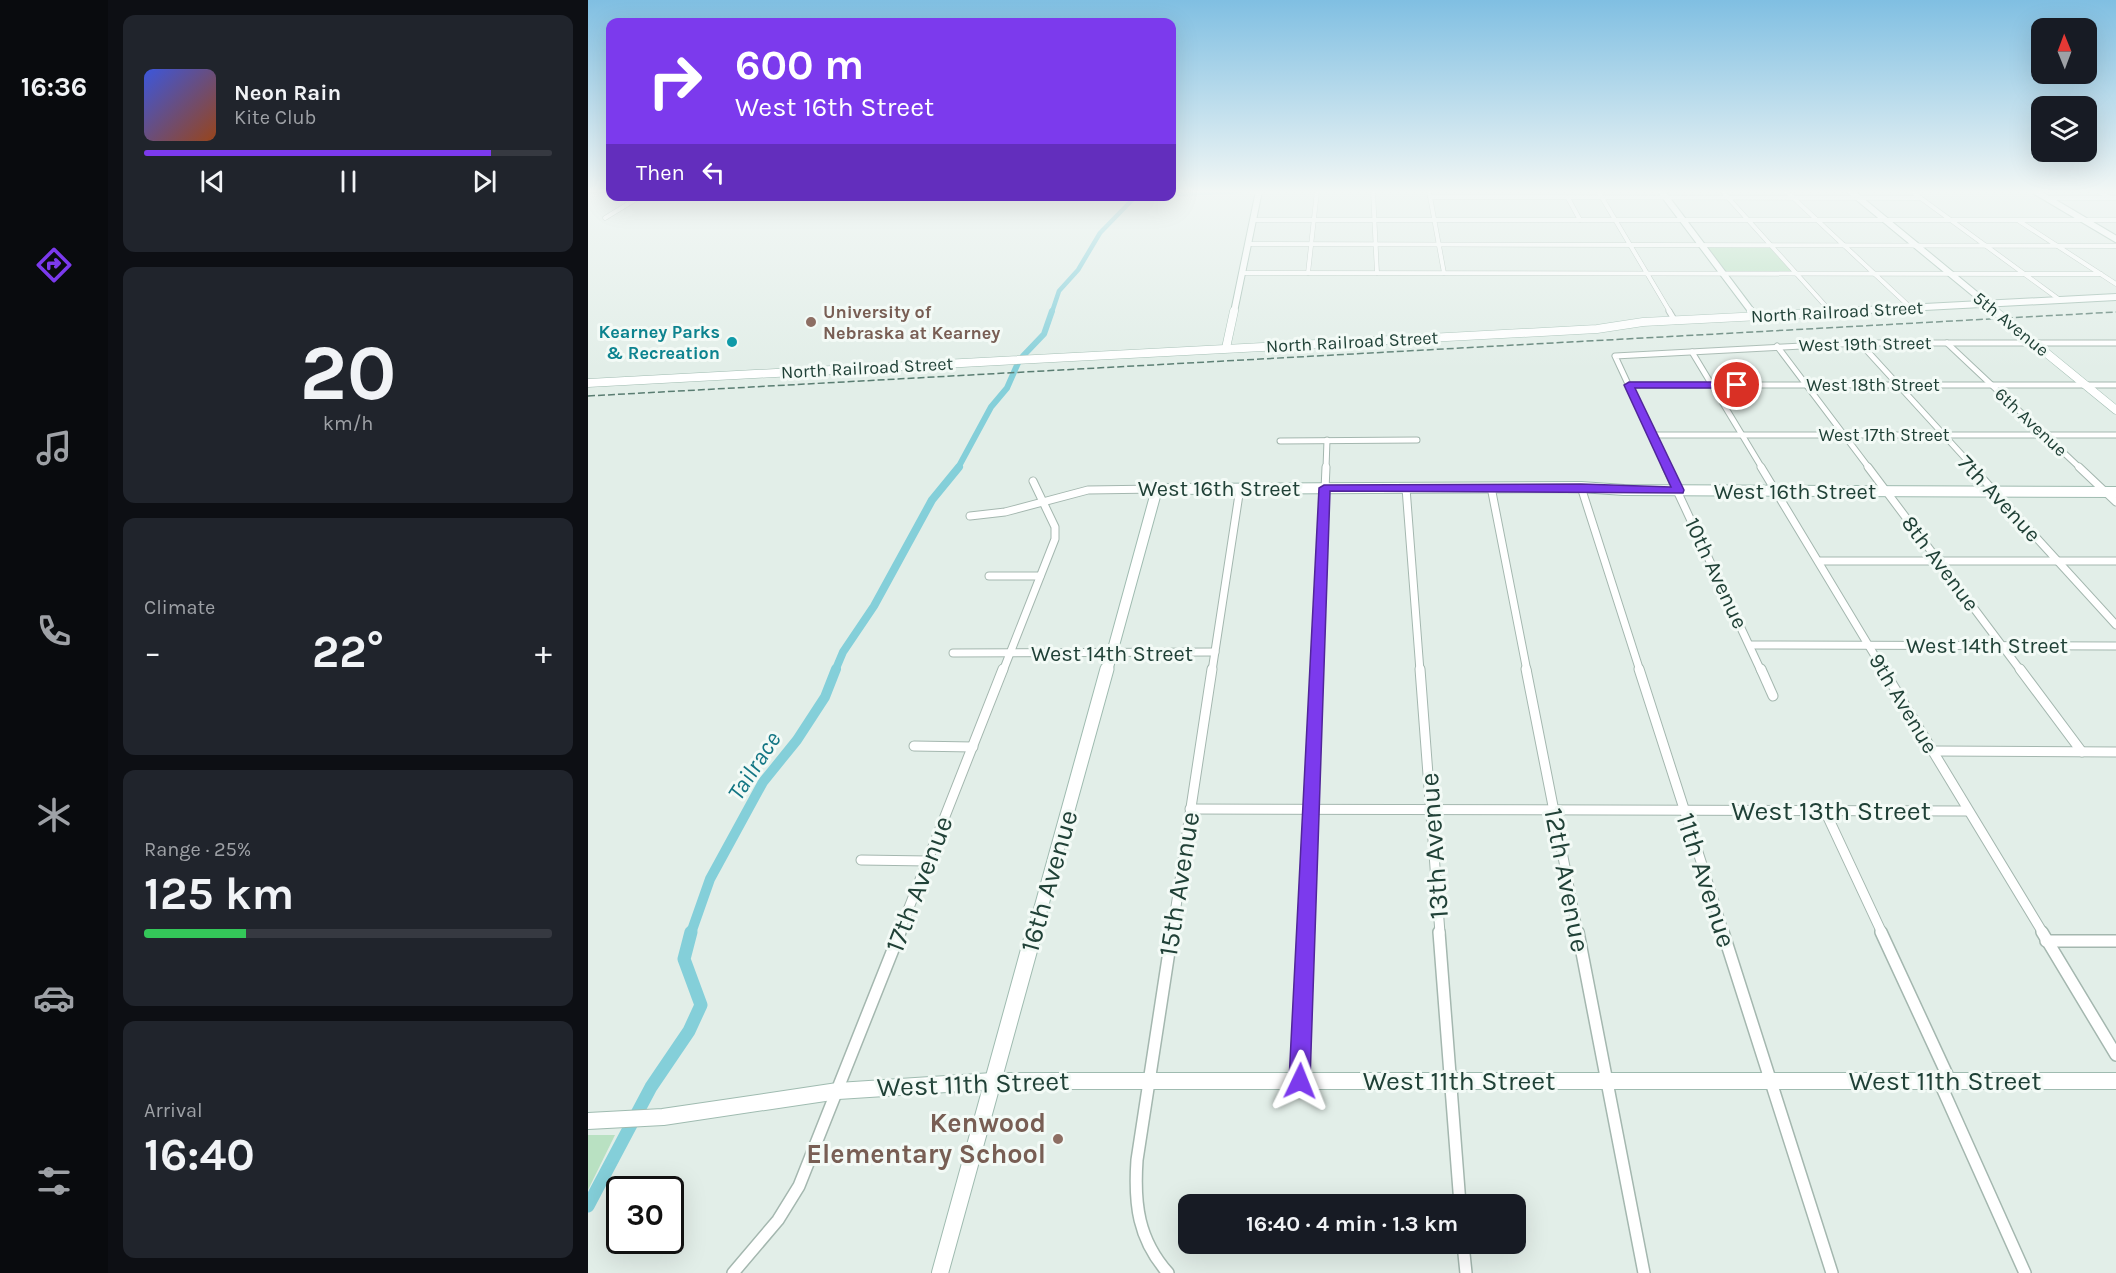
<!DOCTYPE html>
<html lang="en">
<head>
<meta charset="utf-8">
<style>
	:root { --surface:#171b24; --page:#20242c; --text:#f1f3f6; --muted:#9ea1a6; --line:#363941; --accent:#7c3aed }
	body { margin:0; font-family:Karla,sans-serif; background:var(--page); color:var(--text); height:100vh; display:flex; flex-direction:column; font-size:22px; white-space:nowrap }
	* { box-sizing:border-box; margin:0 }
	p { font-size:20px; color:var(--muted) }
	.icon { flex:none; width:33px; height:33px; fill:none; stroke:currentColor; stroke-width:2; stroke-linecap:round; stroke-linejoin:round }
	.map { position:relative; flex:1; overflow:hidden }
	.side { display:flex; flex-direction:column; gap:15px; padding:15px; background:#0d0f14; width:480px }
	.side>* { flex:none }
	.guide { position:absolute; left:18px; top:18px; width:570px; height:183px; border-radius:12px; box-shadow:0 6px 24px #0002; background:#7c3aed; color:#fff; overflow:hidden }
	.needle { width:39px; rotate:359deg }
	.buttons { position:absolute; left:1443px; top:18px; display:grid; gap:12px }
	.buttons a { display:grid; place-items:center; width:66px; height:66px; border-radius:12px; background:var(--surface); box-shadow:0 6px 24px #0002; font-size:30px }
	.speed { position:absolute; left:18px; top:1176px; display:flex; gap:12px; font-size:30px; font-weight:700; text-align:center }
	.speed>* { display:grid; place-content:center; width:78px; height:78px; border-radius:50%; background:var(--surface); box-shadow:0 6px 24px #0002; line-height:1 }
	.speed .limit { border:3px solid #111; border-radius:9px; background:#fff; color:#111 }
	.pin { position:absolute; display:grid; place-items:center; width:51px; height:51px; color:#fff; margin:-26px; border:3px solid #fff; border-radius:50%; box-shadow:0 2px 6px #0007 }
	.me { position:absolute; width:66px; margin:-33px; rotate:2deg; stroke-linejoin:round; filter:drop-shadow(0 0 4px #0008) }
	.turn { display:flex; align-items:center; gap:21px; height:126px; padding:0 30px; font-size:27px }
	.turn .icon { width:78px; height:78px; stroke-width:2.5 }
	.turn b { display:block; font-size:42px; line-height:51px }
	.then { display:flex; align-items:center; height:57px; padding:0 30px; background:#0003; gap:12px; font-size:22px }
	.big { font-size:45px; font-weight:700; line-height:1.1 }
	.side .card { flex:1; display:flex; flex-direction:column; justify-content:center; gap:9px; min-width:0; padding:0 21px; border-radius:12px; background:var(--page) }
	.side .dial { align-items:center; gap:0 }
	.dial b { font-size:78px; line-height:1 }
	.song { display:flex; align-items:center; gap:18px }
	.cover { width:72px; height:72px; border-radius:9px; background:linear-gradient(135deg,hsl(230 70% 55%),hsl(20 70% 35%)) }
	.played { height:6px; border-radius:3px; background:linear-gradient(90deg,var(--accent) 85%,var(--line) 85%) }
	.keys { display:flex; justify-content:space-around; direction:ltr }
	.heat { display:flex; justify-content:space-between; align-items:center; font-size:33px; direction:ltr }
	.charge { height:9px; border-radius:4px; background:linear-gradient(90deg,#34c759 25%,var(--line) 0) }
	.trip { position:absolute; left:590px; top:1194px; width:348px; height:60px; border-radius:12px; background:var(--surface); box-shadow:0 6px 24px #0002; font-weight:700; line-height:60px; text-align:center }
	main { display:flex; flex:1; min-height:0 }
	.tab-bar { display:flex; flex-direction:column; width:108px; justify-content:space-around; align-items:center; background:#090b0e; color:var(--muted) }
	.tab-bar .icon { width:42px; height:42px }
	.tab-bar .on { color:var(--accent) }
	.tab-bar b { font-size:27px; color:var(--text) }
	.map>svg:first-child { display:block }
</style>
</head>
<body>
<main>
<nav class="tab-bar">
<b>16:36</b>
<svg class="icon on" aria-label="directions" viewBox="0 0 24 24"><path d="M12 3l9 9-9 9-9-9zM9 14v-3h6M13 9l2 2-2 2"/></svg>
<svg class="icon" aria-label="music" viewBox="0 0 24 24"><path d="M9 18V5l10-2v13"/><circle cx="6" cy="18" r="3"/><circle cx="16" cy="16" r="3"/></svg>
<svg class="icon" aria-label="phone" viewBox="0 0 24 24"><path d="M5 4h4l2 5-3 2q2 4 5 5l2-3 5 2v4C11 20 4 13 5 4z"/></svg>
<svg class="icon" aria-label="climate" viewBox="0 0 24 24"><path d="M12 3v18M4 7l16 10M4 17L20 7"/></svg>
<svg class="icon" aria-label="car" viewBox="0 0 24 24"><path d="M5 17H2v-5l4-1 3-4h7l3 4 3 1v5h-3M9 17h6M6 11h13"/><circle cx="7" cy="17" r="2"/><circle cx="17" cy="17" r="2"/></svg>
<svg class="icon" aria-label="filters" viewBox="0 0 24 24"><path d="M4 7h16M4 17h16"/><circle cx="9" cy="7" r="2"/><circle cx="15" cy="17" r="2"/></svg>
</nav>
<section class="side">
<div class="card">
<div class="song"><i class="cover"></i><div><b>Neon Rain</b><p>Kite Club</p></div></div>
<div class="played"></div>
<div class="keys"><svg class="icon" aria-label="previous" viewBox="0 0 24 24"><path d="M18 5L8 12l10 7zM5 5v14"/></svg><svg class="icon" aria-label="pause" viewBox="0 0 24 24"><path d="M8 5v14M16 5v14"/></svg><svg class="icon" aria-label="next" viewBox="0 0 24 24"><path d="M6 5l10 7-10 7zM19 5v14"/></svg></div>
</div>
<div class="card dial"><b>20</b><p>km/h</p></div>
<div class="card"><p>Climate</p>
<div class="heat"><a>−</a><b class="big">22°</b><a>+</a></div>
</div>
<div class="card"><p>Range · 25%</p><b class="big">125 km</b><div class="charge"></div></div>
<div class="card"><p>Arrival</p><b class="big">16:40</b></div>
</section>
<div class="map">
<svg width="1528" height="1273" viewBox="0 0 1528 1273">
	<rect width="100%" height="100%" fill="#e2eee8"/>
	<g fill="#b9e1c2">
		<polygon points="1118,247 1182,248 1204,271 1137,271"/>
		<polygon points="0,1135 27,1135 0,1190"/>
	</g>
	<g fill="none" stroke-linecap="round" stroke-linejoin="round">
		<g stroke="#84cfd9" stroke-width="4.5">
			<polyline points="584,194 654,191"/>
			<polyline points="464,312 471,291 490,270 512,233 548,196"/>
		</g>
		<g stroke="#84cfd9" stroke-width="6">
			<polyline points="435,356 456,334 464,311"/>
			<polyline points="370,468 403,407 419,388 430,363"/>
		</g>
		<polyline stroke="#84cfd9" stroke-width="8" points="247,671 255,652 286,606 344,500 371,467"/>
		<polyline stroke="#84cfd9" stroke-width="10" points="103,933 122,879 175,782 209,740 237,697 248,669"/>
		<polyline stroke="#84cfd9" stroke-width="13" points="0,1206 63,1087 101,1031 113,1005 96,959 103,932"/>
		<g stroke="#a4b7af" stroke-width="5">
			<g id="street-far4">
				<polyline points="785,191 789,273"/>
				<polyline points="841,191 856,273"/>
				<polyline points="1010,191 1082,312"/>
				<polyline points="1134,191 1243,312"/>
				<polyline points="1198,191 1323,308"/>
				<polyline points="1323,191 1472,300"/>
				<polyline points="1509,191 1521,197"/>
				<polyline points="842,197 1333,198"/>
				<polyline points="980,198 992,220"/>
				<polyline points="1458,198 1528,198"/>
				<polyline points="17,218 53,196"/>
				<polyline points="667,220 1528,220"/>
				<polyline points="1431,221 1528,284"/>
				<polyline points="661,244 1528,246"/>
				<polyline points="654,273 1513,274"/>
				<polyline points="720,273 729,191"/>
			</g>
		</g>
		<g stroke="#a4b7af" stroke-width="7">
			<g id="street-far3">
				<polyline points="1081,311 1087,321"/>
				<polyline points="1272,343 1386,468"/>
				<polyline points="1359,343 1492,468"/>
				<polyline points="1189,346 1281,468"/>
				<polyline points="1104,352 1174,468"/>
				<polyline points="1041,385 1528,385"/>
				<polyline points="1065,435 1528,435"/>
				<polyline points="692,441 829,440"/>
				<polyline points="738,468 739,440"/>
				<polyline points="1079,468 1027,356 1272,343 1528,343"/>
			</g>
		</g>
		<g stroke="#a4b7af" stroke-width="9">
			<g id="street-far2">
				<polyline points="1078,467 1173,671"/>
				<polyline points="1173,467 1296,671"/>
				<polyline points="1280,467 1433,671"/>
				<polyline points="1384,467 1528,625"/>
				<polyline points="1491,467 1528,502"/>
				<polyline points="903,487 939,671"/>
				<polyline points="993,487 1052,671"/>
				<polyline points="818,488 832,671"/>
				<polyline points="382,516 417,512 500,490 569,489"/>
				<polyline points="1232,561 1528,561"/>
				<polyline points="401,576 452,576"/>
				<polyline points="1163,645 1528,646"/>
				<polyline points="365,653 627,652"/>
				<polyline points="415,671 467,539 467,527 445,481"/>
				<polyline points="624,671 652,488"/>
				<polyline points="729,671 738,467"/>
			</g>
		</g>
		<g stroke="#a4b7af" stroke-width="11">
			<g id="street-far1">
				<polyline points="832,669 852,933"/>
				<polyline points="938,669 990,933"/>
				<polyline points="1051,669 1136,933"/>
				<polyline points="1173,669 1185,696"/>
				<polyline points="1295,669 1455,933"/>
				<polyline points="1432,669 1494,752"/>
				<polyline points="326,746 385,747"/>
				<polyline points="1345,751 1528,752"/>
				<polyline points="602,809 1380,811"/>
				<polyline points="1237,811 1294,933"/>
				<polyline points="273,860 340,861"/>
				<polyline points="311,933 415,669"/>
				<polyline points="584,933 624,669"/>
				<polyline points="718,933 729,669"/>
			</g>
		</g>
		<g stroke="#a4b7af" stroke-width="14">
			<g id="street">
				<polyline points="851,932 872,1204"/>
				<polyline points="990,932 1056,1273"/>
				<polyline points="1135,932 1244,1273"/>
				<polyline points="1293,932 1362,1081"/>
				<polyline points="1454,932 1528,1055"/>
				<polyline points="1458,941 1528,941"/>
				<polyline points="712,1081 718,932"/>
				<polyline points="1351,1081 1437,1273"/>
				<polyline points="875,1244 878,1273"/>
				<polyline points="145,1273 190,1220 211,1186 312,932"/>
				<path d="M 580,1273 C 550,1239 546,1204 549,1160 L 584,932"/>
			</g>
		</g>
		<g stroke="#9fbbb0" stroke-width="8">
			<g id="secondary-far4">
				<polyline points="1073,191 1164,312"/>
				<polyline points="1262,191 1409,312"/>
				<polyline points="1447,191 1528,239"/>
				<polyline points="646,312 671,191"/>
				<polyline points="1241,312 1528,297"/>
			</g>
		</g>
		<g stroke="#9fbbb0" stroke-width="9">
			<g id="secondary-far3">
				<polyline points="1163,311 1167,316"/>
				<polyline points="1407,311 1528,410"/>
				<polyline points="638,348 646,311"/>
				<polyline points="0,383 1009,329 1055,322 1270,311"/>
			</g>
		</g>
		<g stroke="#9fbbb0" stroke-width="12">
			<polyline id="secondary-far2" points="519,671 569,489 993,487 1036,490 1528,492"/>
		</g>
		<g stroke="#9fbbb0" stroke-width="15">
			<polyline id="secondary-far1" points="446,933 519,669"/>
		</g>
		<g stroke="#9fbbb0" stroke-width="18">
			<g id="secondary">
				<polyline points="0,1121 75,1117 250,1091 405,1081 1528,1081"/>
				<polyline points="352,1273 446,932"/>
			</g>
		</g>
		<g stroke="#c1cac7" stroke-width="2">
			<g id="primary">
				<rect x="0" y="191" width="22" height="2"/>
				<polygon points="269,196 328,196 325,198"/>
			</g>
		</g>
		<use href="#street-far4" stroke="#fff" stroke-width="4"/>
		<use href="#street-far3" stroke="#fff" stroke-width="5"/>
		<use href="#street-far2" stroke="#fff" stroke-width="7"/>
		<use href="#street-far1" stroke="#fff" stroke-width="9"/>
		<use href="#street" stroke="#fff" stroke-width="11"/>
		<use href="#secondary-far4" stroke="#fff" stroke-width="6"/>
		<use href="#secondary-far3" stroke="#fff" stroke-width="8"/>
		<use href="#secondary-far2" stroke="#fff" stroke-width="10"/>
		<use href="#secondary-far1" stroke="#fff" stroke-width="13"/>
		<use href="#secondary" stroke="#fff" stroke-width="16"/>
		<use href="#primary" fill="#62a894" fill-rule="evenodd"/>
		<polyline stroke="#5a7d72" stroke-width="1.5" stroke-dasharray="7 3" stroke-linecap="butt" points="0,396 1528,312"/>
	</g>
	<linearGradient id="sky" x2="0" y2="1"><stop stop-color="#80bfe2"/><stop offset="0.52" stop-color="#f2f7f5"/><stop offset="1" stop-color="#f2f7f5" stop-opacity="0"/></linearGradient>
	<rect width="1528" height="369" fill="url(#sky)"/>
	<polygon fill="#7c3aed" stroke="#51269a" stroke-width="1.5" points="1041,382 1149,382 1154,385 1149,388 1047,388 1096,490 1095,493 742,491 722,1081 719,1089 712,1092 704,1089 701,1081 731,488 736,485 993,484 1083,487 1036,385"/>
	<g fill="#8d6e63" stroke="#f3faf6" stroke-width="2">
		<circle cx="223" cy="322" r="6"/>
		<circle cx="470" cy="1139" r="6"/>
	</g>
	<circle fill="#0f9aa8" stroke="#f3faf6" stroke-width="2" cx="144" cy="342" r="6"/>
	<g text-anchor="middle" stroke-width="6" stroke-linejoin="round" paint-order="stroke">
		<g font-size="18" font-weight="bold" fill="#785e54" stroke="#f3faf6" text-anchor="start">
			<text x="235" y="318">University of<tspan x="235" dy="21">Nebraska at Kearney</tspan></text>
		</g>
		<g font-size="18" fill="#204137" stroke="#f3faf6">
			<text transform="translate(1249 312) rotate(-3)" y="6">North Railroad Street</text>
			<text transform="translate(1423 324) rotate(39)" y="6">5th Avenue</text>
			<text transform="translate(764 342) rotate(-3)" y="6">North Railroad Street</text>
			<text transform="translate(1277 344) rotate(-1)" y="6">West 19th Street</text>
			<text transform="translate(279 368) rotate(-3)" y="6">North Railroad Street</text>
			<text x="1285" y="391">West 18th Street</text>
			<text transform="translate(1443 422) rotate(43)" y="6">6th Avenue</text>
			<text x="1296" y="441">West 17th Street</text>
		</g>
		<g font-size="18" font-weight="bold" fill="#0d838f" stroke="#f3faf6" text-anchor="end">
			<text x="132" y="338">Kearney Parks<tspan x="132" dy="21">&amp; Recreation</tspan></text>
		</g>
		<g font-size="22" fill="#204137" stroke="#f3faf6">
			<text x="631" y="496">West 16th Street</text>
			<text x="1207" y="499">West 16th Street</text>
			<text transform="translate(1412 498) rotate(47)" y="8">7th Avenue</text>
			<text transform="translate(1353 563) rotate(53)" y="8">8th Avenue</text>
			<text transform="translate(1129 573) rotate(65)" y="8">10th Avenue</text>
			<text x="1399" y="653">West 14th Street</text>
			<text x="524" y="661">West 14th Street</text>
			<text transform="translate(1316 703) rotate(59)" y="8">9th Avenue</text>
		</g>
		<g font-size="24" font-style="italic" fill="#137684" stroke="#f3faf6">
			<text transform="translate(166 766) rotate(-57)" y="8">Tailrace</text>
		</g>
		<g font-size="27" fill="#204137" stroke="#f3faf6">
			<text x="1243" y="820">West 13th Street</text>
			<text transform="translate(846 846) rotate(-94)" y="9">13th Avenue</text>
			<text transform="translate(979 880) rotate(79)" y="9">12th Avenue</text>
			<text transform="translate(1118 880) rotate(72)" y="9">11th Avenue</text>
			<text transform="translate(461 881) rotate(-74)" y="9">16th Avenue</text>
			<text transform="translate(331 884) rotate(-69)" y="9">17th Avenue</text>
			<text transform="translate(591 884) rotate(-81)" y="9">15th Avenue</text>
			<text x="871" y="1090">West 11th Street</text>
			<text x="1357" y="1090">West 11th Street</text>
			<text transform="translate(385 1084) rotate(-2)" y="9">West 11th Street</text>
		</g>
		<g font-size="27" font-weight="bold" fill="#785e54" stroke="#f3faf6" text-anchor="end">
			<text x="458" y="1132">Kenwood<tspan x="458" dy="31">Elementary School</tspan></text>
		</g>
	</g>
</svg>
<div class="buttons">
<a><svg class="needle" viewBox="-14 -14 28 28"><path d="M0-13l5 13h-10z" fill="#e53935"/><path d="M0 13l5-13h-10z" fill="#9ea1a6"/></svg></a>
<a><svg class="icon" aria-label="layers" viewBox="0 0 24 24"><path d="M12 4l9 5-9 5-9-5zM3 14l9 5 9-5"/></svg></a>
</div>
<div class="speed"><div class="limit">30</div></div>
<div class="pin" style="left:1149px;top:385px;background:#d93025"><svg class="icon" aria-label="arrive" viewBox="0 0 24 24"><path d="M6 21V4h12l-3 4 3 4H6"/></svg></div>
<svg class="me" style="left:712px;top:1081px" viewBox="-20 -20 40 40"><path d="M0-17L14 15 0 8-14 15z" fill="#7c3aed" stroke="#fff" stroke-width="4"/></svg>
<div class="trip">16:40 · 4 min · 1.3 km</div>
<div class="guide">
<div class="turn"><svg class="icon" aria-label="right" viewBox="0 0 24 24"><path d="M7 20v-9h11M14 6l5 5-5 5"/></svg><div><b>600 m</b>West 16th Street</div></div>
<div class="then">Then<svg class="icon" aria-label="left" viewBox="0 0 24 24"><path d="M17 20v-9H6M10 6l-5 5 5 5"/></svg></div>
</div>
</div>
</main>
</body>
</html>
